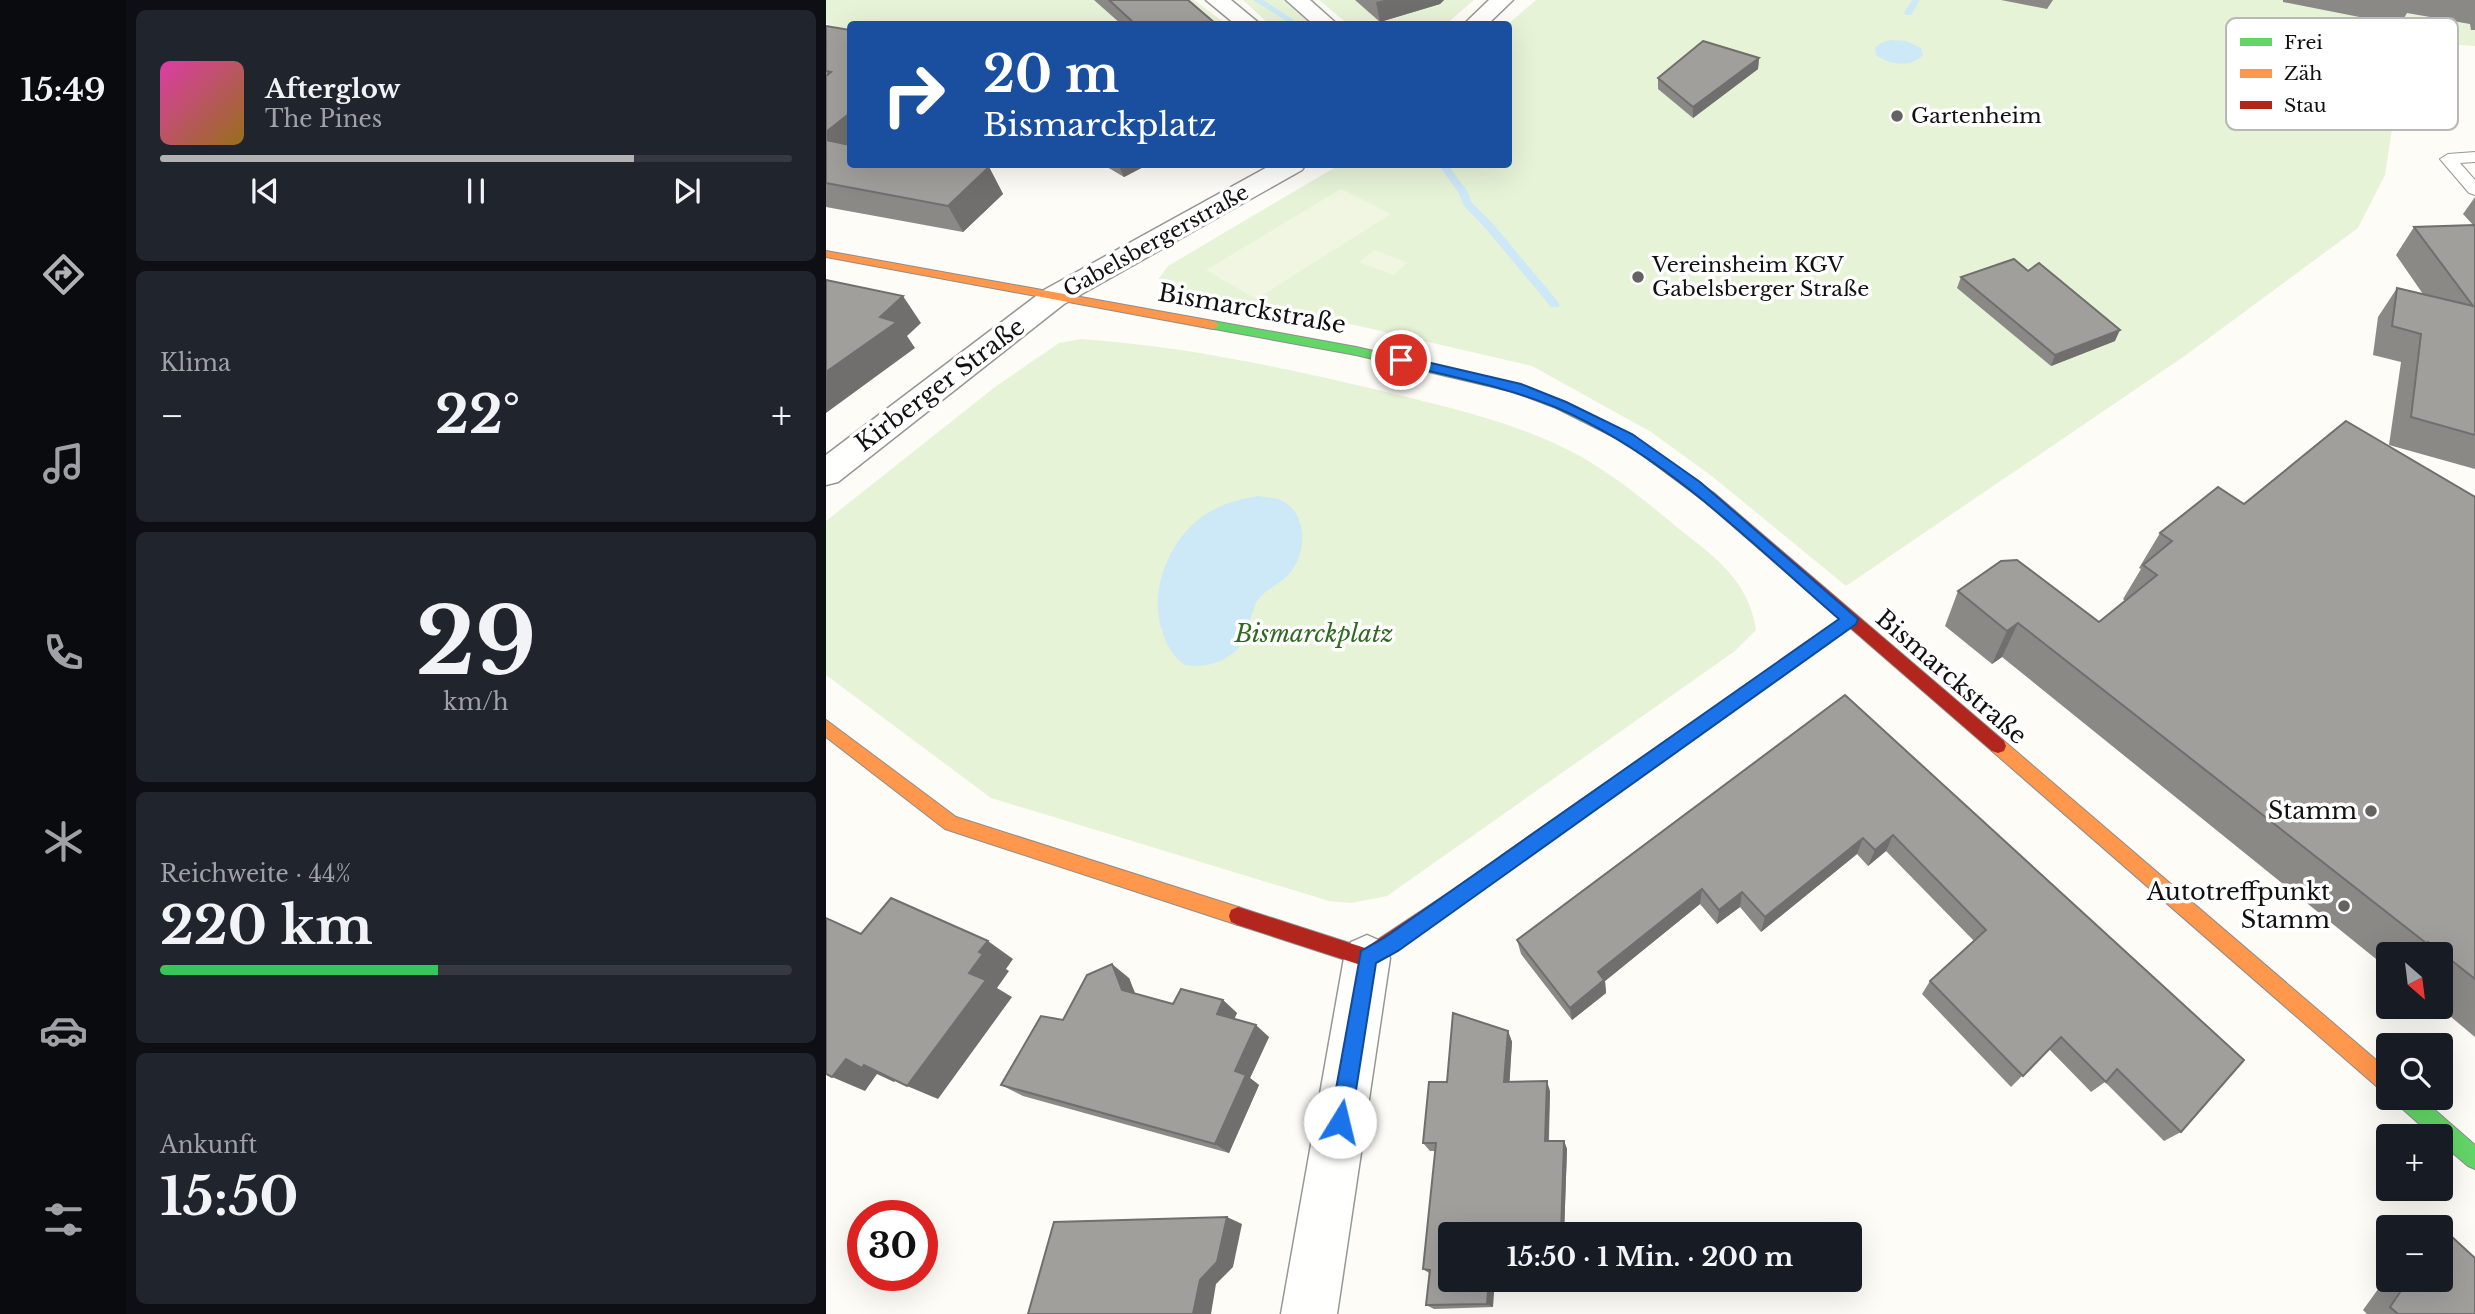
<!DOCTYPE html>
<html lang="de">
<head>
<meta charset="utf-8">
<style>
	:root { --surface:#171b24; --page:#20242c; --text:#f1f3f6; --muted:#9ea1a6; --line:#363941; --accent:#b2b2b3 }
	body { margin:0; font-family:"Libre Baskerville",serif; background:var(--page); color:var(--text); height:100vh; display:flex; flex-direction:column; font-size:26px; white-space:nowrap }
	* { box-sizing:border-box; margin:0 }
	p { font-size:23px; color:var(--muted) }
	.icon { flex:none; width:38px; height:38px; fill:none; stroke:currentColor; stroke-width:2; stroke-linecap:round; stroke-linejoin:round }
	.map { position:relative; flex:1; overflow:hidden }
	.side { display:flex; flex-direction:column; gap:10px; padding:10px; background:#0d0f14; width:700px }
	.side>* { flex:none }
	.hud { position:absolute; left:21px; top:21px; width:665px; height:147px; border-radius:7px; box-shadow:0 7px 28px #0002; background:#1a4fa0; color:#fff; overflow:hidden }
	.needle { width:46px; rotate:152deg }
	.buttons { position:absolute; left:1550px; top:942px; display:grid; gap:14px }
	.buttons a { display:grid; place-items:center; width:77px; height:77px; border-radius:7px; background:var(--surface); box-shadow:0 7px 28px #0002; font-size:35px }
	.speed { position:absolute; left:21px; top:1200px; display:flex; gap:14px; font-size:35px; font-weight:700; text-align:center }
	.speed>* { display:grid; place-content:center; width:91px; height:91px; border-radius:50%; background:var(--surface); box-shadow:0 7px 28px #0002; line-height:1 }
	.speed .limit { border:10px solid #d22; background:#fff; color:#111 }
	.pin { position:absolute; display:grid; place-items:center; width:60px; height:60px; color:#fff; margin:-30px; border:4px solid #fff; border-radius:50%; box-shadow:0 2px 7px #0007 }
	.me { position:absolute; width:77px; margin:-38px; rotate:9deg; stroke-linejoin:round; filter:drop-shadow(0 0 5px #0008) }
	.turn { display:flex; align-items:center; gap:24px; height:147px; padding:0 21px; font-size:32px }
	.turn .icon { width:91px; height:91px; stroke-width:2.5 }
	.turn b { display:block; font-size:49px; line-height:60px }
	.big { font-size:52px; font-weight:700; line-height:1.1 }
	.side .card { flex:1; display:flex; flex-direction:column; justify-content:center; gap:10px; min-width:0; padding:0 24px; border-radius:10px; background:var(--page) }
	.side .dial { align-items:center; gap:0 }
	.dial b { font-size:91px; line-height:1 }
	.song { display:flex; align-items:center; gap:21px }
	.cover { width:84px; height:84px; border-radius:10px; background:linear-gradient(135deg,hsl(320 70% 55%),hsl(40 70% 35%)) }
	.played { height:7px; border-radius:4px; background:linear-gradient(90deg,var(--accent) 75%,var(--line) 75%) }
	.keys { display:flex; justify-content:space-around; direction:ltr }
	.heat { display:flex; justify-content:space-between; align-items:center; font-size:38px; direction:ltr }
	.charge { height:10px; border-radius:5px; background:linear-gradient(90deg,#34c759 44%,var(--line) 0) }
	.trip { position:absolute; left:612px; top:1222px; width:424px; height:70px; border-radius:7px; background:var(--surface); box-shadow:0 7px 28px #0002; font-weight:700; line-height:70px; text-align:center }
	main { display:flex; flex:1; min-height:0 }
	.dock { display:flex; flex-direction:column; width:126px; justify-content:space-around; align-items:center; background:#090b0e; color:var(--muted) }
	.dock .icon { width:49px; height:49px }
	.dock .on { color:var(--accent) }
	.dock b { font-size:32px; color:var(--text) }
	.map>svg:first-child { display:block }
</style>
</head>
<body>
<main>
<nav class="dock">
<b>15:49</b>
<svg class="icon on" aria-label="directions" viewBox="0 0 24 24"><path d="M12 3l9 9-9 9-9-9zM9 14v-3h6M13 9l2 2-2 2"/></svg>
<svg class="icon" aria-label="music" viewBox="0 0 24 24"><path d="M9 18V5l10-2v13"/><circle cx="6" cy="18" r="3"/><circle cx="16" cy="16" r="3"/></svg>
<svg class="icon" aria-label="phone" viewBox="0 0 24 24"><path d="M5 4h4l2 5-3 2q2 4 5 5l2-3 5 2v4C11 20 4 13 5 4z"/></svg>
<svg class="icon" aria-label="climate" viewBox="0 0 24 24"><path d="M12 3v18M4 7l16 10M4 17L20 7"/></svg>
<svg class="icon" aria-label="car" viewBox="0 0 24 24"><path d="M5 17H2v-5l4-1 3-4h7l3 4 3 1v5h-3M9 17h6M6 11h13"/><circle cx="7" cy="17" r="2"/><circle cx="17" cy="17" r="2"/></svg>
<svg class="icon" aria-label="filters" viewBox="0 0 24 24"><path d="M4 7h16M4 17h16"/><circle cx="9" cy="7" r="2"/><circle cx="15" cy="17" r="2"/></svg>
</nav>
<section class="side">
<div class="card">
<div class="song"><i class="cover"></i><div><b>Afterglow</b><p>The Pines</p></div></div>
<div class="played"></div>
<div class="keys"><svg class="icon" aria-label="previous" viewBox="0 0 24 24"><path d="M18 5L8 12l10 7zM5 5v14"/></svg><svg class="icon" aria-label="pause" viewBox="0 0 24 24"><path d="M8 5v14M16 5v14"/></svg><svg class="icon" aria-label="next" viewBox="0 0 24 24"><path d="M6 5l10 7-10 7zM19 5v14"/></svg></div>
</div>
<div class="card"><p>Klima</p>
<div class="heat"><a>−</a><b class="big">22°</b><a>+</a></div>
</div>
<div class="card dial"><b>29</b><p>km/h</p></div>
<div class="card"><p>Reichweite · 44%</p><b class="big">220 km</b><div class="charge"></div></div>
<div class="card"><p>Ankunft</p><b class="big">15:50</b></div>
</section>
<div class="map">
<svg width="1649" height="1314" viewBox="0 0 1649 1314">
	<rect width="100%" height="100%" fill="#fdfcf7"/>
	<g fill="#e7f3d7">
		<polygon points="0,0 368,0 400,24 24,24 24,61 0,33 10,26 0,24"/>
		<polygon points="417,0 459,0 489,24 443,24"/>
		<polygon points="493,0 648,0 620,24 522,24"/>
		<polygon points="710,0 1649,0 1649,46 1577,41 1574,76 1559,175 1532,228 1360,355 1020,586 887,477 825,432 706,366 520,323 349,290 333,283 333,278 342,266 513,165 682,164 682,24"/>
		<path d="M 255,339 C 356,346 454,367 552,390 C 618,406 695,423 754,456 C 789,476 821,502 852,528 C 889,557 923,581 930,630 L 909,651 L 561,896 L 525,903 L 503,901 L 165,798 L 0,675 L 0,521 L 169,387 L 233,343 Z"/>
	</g>
	<g fill="#f0f6e1">
		<polygon points="515,189 565,214 430,299 380,270"/>
		<polygon points="548,250 582,263 567,275 533,262"/>
	</g>
	<g fill="#cde8f7">
		<path d="M 1065,40 L 1080,41 L 1095,48 L 1097,55 C 1085,68 1063,65 1050,55 L 1049,48 L 1055,43 Z"/>
		<path d="M 431,496 C 437,497 446,497 452,499 C 482,510 482,552 464,573 C 455,584 438,590 431,601 C 426,610 424,623 421,633 C 412,658 385,669 359,665 C 346,657 338,640 334,624 C 324,582 349,528 389,509 C 402,502 416,499 431,496 Z"/>
	</g>
	<g fill="none" stroke-linecap="round" stroke-linejoin="round">
		<g fill="#cde8f7" fill-rule="evenodd">
			<polygon points="427,0 437,0 474,24 465,24"/>
			<polygon points="1086,0 1094,0 1085,15 1079,15 1078,13"/>
			<polygon points="612,164 621,164 642,192 646,203 668,225 733,303 733,307 725,307 660,229 638,206 632,192"/>
		</g>
		<g stroke="#979795" stroke-width="2">
			<polygon id="lane" points="1649,152 1649,162 1634,163 1649,180 1649,195 1643,193 1614,159 1622,154"/>
		</g>
		<g stroke="#979795" stroke-width="3">
			<g id="street">
				<polygon points="380,0 405,0 434,24 409,24"/>
				<polygon points="460,0 484,0 511,24 487,24"/>
				<polygon points="663,0 687,0 662,24 638,24"/>
				<polygon points="447,164 480,164 476,170 238,304 12,482 0,485 0,455 218,290"/>
				<polygon points="541,935 557,942 564,958 511,1314 455,1314 518,958 525,942"/>
			</g>
		</g>
		<g stroke="#8e8d8b" stroke-width="2">
			<g id="fast">
				<polygon points="387,321 530,347 691,384 740,402 810,437 812,440 805,445 800,443 730,408 688,392 530,355 383,328 381,325"/>
				<polygon points="1568,1097 1594,1097 1649,1145 1649,1169 1642,1166 1615,1143 1615,1136 1607,1136 1571,1104"/>
			</g>
		</g>
		<g stroke="#8e8d8b" stroke-width="2">
			<g id="slow">
				<polygon points="0,251 387,321 393,325 387,329 0,257"/>
				<polygon points="1024,613 1029,615 1032,619 1029,623 687,868 681,870 675,868 672,862 675,856"/>
				<polygon points="0,720 130,817 412,907 419,910 421,916 419,922 412,925 119,829 0,737"/>
				<polygon points="1172,739 1178,741 1563,1071 1563,1094 1556,1091 1166,751 1164,746 1166,741"/>
			</g>
		</g>
		<g stroke="#8e8d8b" stroke-width="2">
			<g id="jam">
				<polygon points="805,435 888,493 1178,741 1180,746 1178,751 1172,753 1166,751 878,501 800,443 798,440 800,437"/>
				<polygon points="681,854 687,856 690,862 687,868 541,967 412,925 405,922 403,916 405,910 412,907 539,948"/>
			</g>
		</g>
		<use href="#lane" fill="#fffffe" fill-rule="evenodd"/>
		<use href="#street" fill="#fffffe" fill-rule="evenodd"/>
		<use href="#fast" fill="#63d668" fill-rule="evenodd"/>
		<use href="#slow" fill="#ff974d" fill-rule="evenodd"/>
		<use href="#jam" fill="#b3261e" fill-rule="evenodd"/>
	</g>
	<g fill="#8a8986">
		<polygon points="268,0 362,0 390,24 295,24"/>
		<polygon points="529,0 618,0 614,4 554,22"/>
		<polygon points="1175,0 1227,0 1221,9"/>
		<polygon points="1457,0 1649,0 1649,30 1645,30 1644,24 1581,13 1574,25 1457,2"/>
		<polygon points="0,26 24,164 163,167 177,194 137,232 0,207"/>
		<polygon points="933,58 932,69 867,118 832,89 832,78"/>
		<polygon points="276,164 323,164 298,177"/>
		<polygon points="1649,197 1649,469 1563,445 1575,362 1547,355 1552,317 1571,288 1597,294 1570,255 1588,227 1647,225 1637,214"/>
		<polygon points="1202,271 1289,341 1225,366 1131,288 1135,277"/>
		<polygon points="1649,497 1649,1037 1612,1006 1615,1006 1615,954 1563,954 1563,966 1560,967 1176,657 1166,664 1119,626 1132,591 1273,622 1299,601 1297,599 1315,569 1313,568 1334,533 1418,504"/>
		<polygon points="1019,695 1355,1132 1338,1141 1279,1082 1265,1092 1223,1049 1185,1087 1096,994 1104,981 1148,941 1060,851 1042,866 1031,854 935,932 914,907 891,924 874,904 779,981 780,993 746,1020 695,954 691,940"/>
		<polygon points="303,978 309,994 347,1004 397,1000 411,1013 408,1019 443,1037 424,1078 433,1085 403,1153 197,1096 175,1085 237,1020"/>
		<polygon points="682,1031 686,1042 683,1082 724,1091 723,1141 738,1141 741,1149 738,1234 625,1234 667,1307 608,1309 600,1305 603,1273 597,1269 609,1151 604,1151 597,1143 621,1082"/>
		<polygon points="1625,1236 1649,1314 1541,1314 1537,1310 1563,1274 1563,1279 1615,1279 1615,1238"/>
	</g>
	<g fill="#716f6d">
		<polygon points="558,0 618,0 614,4 554,22 550,2"/>
		<polygon points="933,58 932,69 867,118 867,107"/>
		<polygon points="24,113 24,153 0,152 0,132"/>
		<polygon points="292,164 323,164 298,177"/>
		<polygon points="163,167 177,194 137,232 122,206"/>
		<polygon points="77,296 95,323 81,336 89,348 0,413 0,372 54,317"/>
		<polygon points="1294,330 1289,341 1225,366 1229,355"/>
		<polygon points="1192,623 1176,657 1166,664 1181,631"/>
		<polygon points="1067,835 1060,851 1042,866 1049,850"/>
		<polygon points="1037,838 1031,854 935,932 939,917"/>
		<polygon points="876,889 874,904 779,981 780,993 746,1020 744,1008 772,972"/>
		<polygon points="916,892 914,907 891,924 893,910"/>
		<polygon points="162,941 187,959 180,969 183,971 171,988 186,997 112,1099 81,1086 143,973 153,952"/>
		<polygon points="286,964 303,978 313,1003 296,990"/>
		<polygon points="397,1000 411,1013 405,1026 391,1014"/>
		<polygon points="430,1025 443,1037 424,1078 433,1085 403,1153 389,1144 409,1071"/>
		<polygon points="682,1031 686,1042 683,1091 678,1082"/>
		<polygon points="20,1059 38,1065 71,1079 68,1082 51,1074 39,1091 6,1077"/>
		<polygon points="721,1081 724,1091 722,1149 719,1141"/>
		<polygon points="738,1141 741,1149 738,1234 735,1234"/>
		<polygon points="401,1217 416,1224 407,1267 390,1284 385,1314 367,1314 374,1280"/>
		<polygon points="663,1279 669,1279 667,1307 661,1304"/>
	</g>
	<g fill="#a19f9c" stroke="#716f6d" stroke-width="2">
		<polygon points="283,0 362,0 390,24 309,24"/>
		<polygon points="0,26 24,30 24,113 0,132 0,76 5,72 0,71"/>
		<polygon points="877,41 933,58 867,107 832,78"/>
		<polygon points="0,140 24,145 24,164 140,164 163,167 122,206 0,183"/>
		<polygon points="1649,225 1649,435 1585,417 1595,334 1566,326 1571,288 1647,306 1588,227"/>
		<polygon points="1188,259 1202,271 1213,263 1294,330 1229,355 1135,277"/>
		<polygon points="0,280 77,296 54,317 71,322 0,372"/>
		<polygon points="1520,421 1649,497 1649,979 1602,942 1600,943 1192,623 1181,631 1132,591 1175,561 1191,560 1273,622 1331,575 1317,565 1346,541 1334,533 1392,487 1418,504"/>
		<polygon points="1019,695 1418,1060 1355,1132 1291,1069 1280,1082 1235,1037 1197,1076 1104,981 1160,930 1067,835 1049,850 1037,838 939,917 916,892 893,910 876,889 772,972 778,980 744,1008 691,940"/>
		<polygon points="65,898 162,941 153,952 157,954 143,973 160,980 81,1086 38,1065 36,1068 20,1059 6,1077 0,1074 0,918 35,934"/>
		<polygon points="286,964 296,990 347,1004 355,989 397,1000 391,1014 430,1025 409,1071 420,1075 389,1144 175,1085 215,1016 237,1020 261,975"/>
		<polygon points="627,1013 682,1031 678,1082 721,1081 719,1141 738,1141 735,1234 625,1234 625,1279 663,1279 661,1304 600,1305 604,1270 597,1269 610,1143 597,1143 603,1082 621,1082"/>
		<polygon points="401,1217 391,1262 374,1280 367,1314 202,1314 228,1222"/>
		<polygon points="1625,1236 1649,1258 1649,1314 1572,1314 1564,1307 1583,1279 1615,1279 1615,1239 1621,1243"/>
	</g>
	<path fill="#1a73e8" stroke="#114b97" stroke-width="2" d="M 575,356 L 695,384 L 740,402 L 806,434 L 874,482 L 1032,619 L 1030,624 L 572,951 L 550,963 L 525,1122 L 522,1129 L 514,1132 L 507,1129 L 504,1122 L 535,951 L 558,938 L 1013,619 C 924,542 839,454 729,407 C 678,386 624,377 570,363 L 568,360 Z"/>
	<g fill="#646362" stroke="#fff" stroke-width="2.5">
		<circle cx="1071" cy="116" r="7"/>
		<circle cx="812" cy="277" r="7"/>
		<circle cx="1545" cy="811" r="7"/>
		<circle cx="1518" cy="906" r="7"/>
	</g>
	<g text-anchor="middle" stroke-width="7" stroke-linejoin="round" paint-order="stroke">
		<g font-size="21" fill="#111" stroke="#fff" text-anchor="start">
			<text x="1085" y="123">Gartenheim</text>
			<text x="826" y="272">Vereinsheim KGV<tspan x="826" dy="24">Gabelsberger Straße</tspan></text>
		</g>
		<g font-size="21" fill="#111" stroke="#fff">
			<text transform="translate(330 241) rotate(-29)" y="7">Gabelsbergerstraße</text>
		</g>
		<g font-size="24" fill="#111" stroke="#fff">
			<text transform="translate(426 309) rotate(10)" y="8">Bismarckstraße</text>
			<text transform="translate(114 385) rotate(-37)" y="8">Kirberger Straße</text>
			<text transform="translate(1125 677) rotate(41)" y="8">Bismarckstraße</text>
		</g>
		<g font-size="24" font-style="italic" fill="#2f6b1f" stroke="#fff">
			<text x="488" y="642">Bismarckplatz</text>
		</g>
		<g font-size="24" fill="#111" stroke="#fff" text-anchor="end">
			<text x="1531" y="819">Stamm</text>
			<text x="1504" y="900">Autotreffpunkt<tspan x="1504" dy="28">Stamm</tspan></text>
		</g>
	</g>
	<rect x="1400" y="18" width="232" height="112" rx="10" fill="#fff" stroke="#b8b8b8" stroke-width="2"/>
	<rect x="1414" y="38" width="32" height="8" fill="#63d668"/>
	<rect x="1414" y="69" width="32" height="9" fill="#ff974d"/>
	<rect x="1414" y="101" width="32" height="8" fill="#b3261e"/>
	<g font-size="19" fill="#111">
		<text x="1458" y="49">Frei</text>
		<text x="1458" y="80">Zäh</text>
		<text x="1458" y="112">Stau</text>
	</g>
</svg>
<div class="buttons">
<a><svg class="needle" viewBox="-14 -14 28 28"><path d="M0-13l5 13h-10z" fill="#e53935"/><path d="M0 13l5-13h-10z" fill="#9ea1a6"/></svg></a>
<a><svg class="icon" aria-label="search" viewBox="0 0 24 24"><circle cx="10" cy="10" r="6"/><path d="M15 15l6 6"/></svg></a>
<a>+</a>
<a>−</a>
</div>
<div class="speed"><div class="limit">30</div></div>
<div class="pin" style="left:575px;top:360px;background:#d93025"><svg class="icon" aria-label="arrive" viewBox="0 0 24 24"><path d="M6 21V4h12l-3 4 3 4H6"/></svg></div>
<svg class="me" style="left:514px;top:1122px" viewBox="-20 -20 40 40"><circle r="19" fill="#fff"/><path d="M0-13L10 11 0 6-10 11z" fill="#1a73e8"/></svg>
<div class="trip">15:50 · 1 Min. · 200 m</div>
<div class="hud">
<div class="turn"><svg class="icon" aria-label="right" viewBox="0 0 24 24"><path d="M7 20v-9h11M14 6l5 5-5 5"/></svg><div><b>20 m</b>Bismarckplatz</div></div>
</div>
</div>
</main>
</body>
</html>
